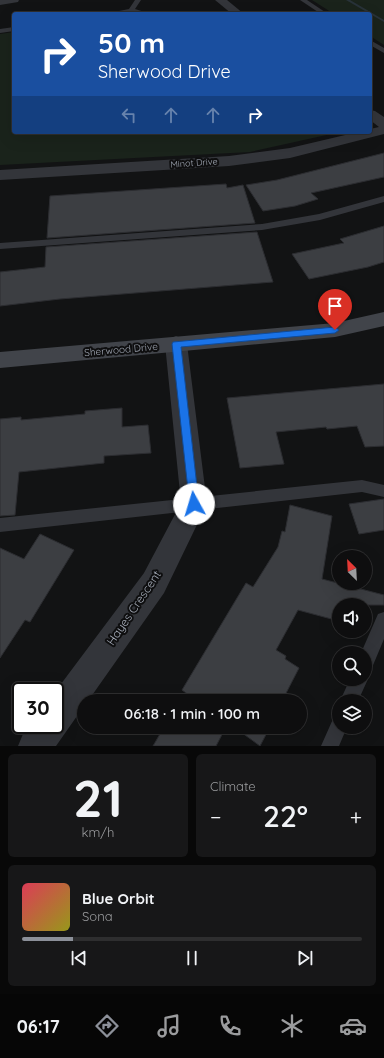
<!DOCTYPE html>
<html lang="en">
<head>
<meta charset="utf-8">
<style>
	:root { --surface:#0e0e0f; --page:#171718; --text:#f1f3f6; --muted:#9b9c9e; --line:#2e2e2f; --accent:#8c9099 }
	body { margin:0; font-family:Quicksand,sans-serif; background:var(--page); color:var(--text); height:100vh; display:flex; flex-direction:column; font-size:15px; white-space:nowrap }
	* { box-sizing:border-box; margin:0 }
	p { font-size:13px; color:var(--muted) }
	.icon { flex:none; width:22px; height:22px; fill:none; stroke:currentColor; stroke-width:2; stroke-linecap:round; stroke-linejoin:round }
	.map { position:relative; height:746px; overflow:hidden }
	.side { display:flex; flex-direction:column; gap:8px; padding:8px; background:#080808; flex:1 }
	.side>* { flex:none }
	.top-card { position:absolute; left:12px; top:12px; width:360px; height:122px; border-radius:4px; box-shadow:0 4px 16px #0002,0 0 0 1px var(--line); background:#1a4fa0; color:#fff; overflow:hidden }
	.needle { width:26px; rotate:336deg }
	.buttons { position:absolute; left:332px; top:550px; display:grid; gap:8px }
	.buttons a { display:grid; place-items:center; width:40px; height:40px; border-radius:50%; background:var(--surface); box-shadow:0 4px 16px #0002,0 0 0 1px var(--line); font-size:20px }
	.speed { position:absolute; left:12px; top:682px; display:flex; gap:8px; font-size:20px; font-weight:700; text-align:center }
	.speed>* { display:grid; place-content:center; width:52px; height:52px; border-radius:50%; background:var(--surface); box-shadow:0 4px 16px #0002,0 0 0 1px var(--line); line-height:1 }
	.speed .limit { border:2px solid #111; border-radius:6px; background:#fff; color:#111 }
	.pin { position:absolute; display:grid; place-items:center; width:34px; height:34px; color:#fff; margin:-41px -17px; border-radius:50% 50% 50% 0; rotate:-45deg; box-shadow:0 0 4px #0007 }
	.pin .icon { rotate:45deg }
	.me { position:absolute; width:44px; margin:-22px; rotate:354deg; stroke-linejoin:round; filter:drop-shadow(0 0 3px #0008) }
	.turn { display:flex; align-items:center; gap:14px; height:84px; padding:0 20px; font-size:18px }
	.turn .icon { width:52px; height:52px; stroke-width:2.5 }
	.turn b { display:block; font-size:28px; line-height:34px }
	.lanes { display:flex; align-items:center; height:38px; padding:0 20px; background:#0003; justify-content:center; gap:20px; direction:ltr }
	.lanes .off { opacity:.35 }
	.big { font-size:30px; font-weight:600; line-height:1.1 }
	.side .widget { flex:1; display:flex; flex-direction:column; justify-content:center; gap:6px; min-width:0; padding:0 14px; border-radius:6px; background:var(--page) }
	.side .dial { align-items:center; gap:0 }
	.dial b { font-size:52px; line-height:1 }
	.song { display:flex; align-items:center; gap:12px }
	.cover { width:48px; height:48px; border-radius:6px; background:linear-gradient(135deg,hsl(350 70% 55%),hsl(60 70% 35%)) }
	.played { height:4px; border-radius:2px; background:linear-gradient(90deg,var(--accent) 15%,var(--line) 15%) }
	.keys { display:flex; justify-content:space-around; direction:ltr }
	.heat { display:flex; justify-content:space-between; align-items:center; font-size:22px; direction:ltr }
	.side .tiles { flex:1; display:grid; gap:8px; grid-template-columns:1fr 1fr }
	.widget:last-child { grid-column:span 2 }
	.trip { position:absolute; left:77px; top:694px; width:230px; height:40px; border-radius:20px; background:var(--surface); box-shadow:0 4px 16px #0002,0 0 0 1px var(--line); font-weight:600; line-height:40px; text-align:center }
	.tab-bar { display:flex; height:64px; justify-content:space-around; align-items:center; background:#060606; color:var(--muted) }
	.tab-bar .icon { width:28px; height:28px }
	.tab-bar .current { color:var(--accent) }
	.tab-bar b { font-size:18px; color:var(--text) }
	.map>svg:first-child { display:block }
</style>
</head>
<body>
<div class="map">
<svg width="384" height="746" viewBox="0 0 384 746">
	<rect width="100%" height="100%" fill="#121314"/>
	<g fill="#1a231b">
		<polygon points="312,0 384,0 384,45 370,36 370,14 334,14"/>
		<polygon points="14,32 14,132 340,132 250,152 0,165 0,34"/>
	</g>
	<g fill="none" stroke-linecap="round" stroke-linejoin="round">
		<polygon fill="#283239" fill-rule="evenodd" points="346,0 350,0 384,20 384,22"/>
	</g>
	<g fill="#3c3e42" stroke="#2c2d31">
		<polygon points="384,153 384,177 311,193 318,199 295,206 263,211 246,185 277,180"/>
		<polygon points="226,184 227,188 243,185 255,223 47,238 50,196"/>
		<polygon points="384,226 384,262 368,267 309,279 292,254 344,243 340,239"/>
		<polygon points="257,232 273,282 60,299 0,306 0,272 45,267 46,247"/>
		<polygon points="384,384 384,446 365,447 357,426 327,429 326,427 276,432 284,464 240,468 227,398"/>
		<polygon points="122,408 122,427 148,425 151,453 104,456 104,463 19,472 15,515 0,516 0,419 21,417 21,420 85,414 85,411"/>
		<polygon points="384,499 384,530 359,534 349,504"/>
		<polygon points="290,505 332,516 322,579 384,595 384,605 339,605 339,621 298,610 276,650 286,656 285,659 299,668 282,701 197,701 182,690 246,583 253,587 278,547 282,531 285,532"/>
		<polygon points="40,534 74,550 30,622 25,620 0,658 0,548 24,559"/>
		<polygon points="164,727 226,727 216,746 153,746"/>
		<polygon points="234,727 270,727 260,746"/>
	</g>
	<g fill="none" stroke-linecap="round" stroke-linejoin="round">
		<g fill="#33353a" fill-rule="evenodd">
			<polygon points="135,0 141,0 135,9 151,14 131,12 104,14 129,9"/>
			<polygon points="300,0 307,0 328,14 321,14"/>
			<polygon points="14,27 14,31 0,33 0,29"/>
			<polygon points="370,40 384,48 384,53 370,45"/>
			<polygon points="384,196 384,202 320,220 262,230 0,249 0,243 262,224 319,214"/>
			<polygon points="362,480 384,485 384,497 362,492 0,532 0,518"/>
			<polygon points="384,612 384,639 371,670 365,673 365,653 361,653 378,614"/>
			<polygon points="365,673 368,679 358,701 340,701 350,679 365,679"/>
			<polygon points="339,716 339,727 347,727 339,746 321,746 333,719"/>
		</g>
		<g fill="#33353a" fill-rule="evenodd">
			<polygon points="0,0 19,0 18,2 0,5"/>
			<polygon points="215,0 227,0 244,14 232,14"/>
			<polygon points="370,110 375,111 384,117 384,134 290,158 229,166 0,180 0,170 229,156 290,148 358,132 370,132 370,129 379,127 370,120"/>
			<polygon points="176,336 183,339 187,344 207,504 164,593 88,701 84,701 84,706 56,746 18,746 23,734 30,725 55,725 55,692 144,573 181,503 165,344 169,339"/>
		</g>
		<polygon fill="#41444a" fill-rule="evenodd" points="384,312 384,326 335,337 0,368 0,352 335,323"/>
	</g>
	<polygon fill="#1a73e8" stroke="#114b97" points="335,327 339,330 335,333 181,347 199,504 197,508 194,509 190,508 172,344 173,342"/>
	<g text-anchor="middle" stroke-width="4" stroke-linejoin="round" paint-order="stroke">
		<g font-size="9" fill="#a3aab6" stroke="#0e0e0f">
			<text transform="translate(194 163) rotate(-4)" y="3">Minot Drive</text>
		</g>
		<g font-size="10" fill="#a3aab6" stroke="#0e0e0f">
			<text transform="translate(121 349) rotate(-5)" y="4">Sherwood Drive</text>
		</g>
		<g font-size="12" fill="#a3aab6" stroke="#0e0e0f">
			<text transform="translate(134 608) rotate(-56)" y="4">Hayes Crescent</text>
		</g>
	</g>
</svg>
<div class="buttons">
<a><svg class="needle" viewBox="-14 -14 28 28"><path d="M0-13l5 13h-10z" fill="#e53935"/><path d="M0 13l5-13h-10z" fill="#9b9c9e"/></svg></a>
<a><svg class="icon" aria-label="sound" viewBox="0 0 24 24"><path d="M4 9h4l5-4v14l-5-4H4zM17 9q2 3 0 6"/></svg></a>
<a><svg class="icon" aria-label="search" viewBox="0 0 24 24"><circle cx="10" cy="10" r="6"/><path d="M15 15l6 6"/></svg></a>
<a><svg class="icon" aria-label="layers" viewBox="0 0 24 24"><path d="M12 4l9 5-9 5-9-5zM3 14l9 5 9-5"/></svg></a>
</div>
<div class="speed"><div class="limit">30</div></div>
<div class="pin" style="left:335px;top:330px;background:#d93025"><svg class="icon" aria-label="arrive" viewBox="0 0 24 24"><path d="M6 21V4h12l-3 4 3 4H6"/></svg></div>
<svg class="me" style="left:194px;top:504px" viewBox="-20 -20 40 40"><circle r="19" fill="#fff"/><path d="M0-13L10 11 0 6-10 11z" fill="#1a73e8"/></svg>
<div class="trip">06:18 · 1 min · 100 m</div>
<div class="top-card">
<div class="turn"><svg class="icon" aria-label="right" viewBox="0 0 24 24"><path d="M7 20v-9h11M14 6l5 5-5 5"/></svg><div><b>50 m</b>Sherwood Drive</div></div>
<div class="lanes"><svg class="icon off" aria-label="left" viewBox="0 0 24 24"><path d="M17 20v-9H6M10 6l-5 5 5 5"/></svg><svg class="icon off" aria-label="ahead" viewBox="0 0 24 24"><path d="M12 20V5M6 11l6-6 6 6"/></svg><svg class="icon off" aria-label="ahead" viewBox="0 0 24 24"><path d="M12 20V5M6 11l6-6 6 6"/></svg><svg class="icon" aria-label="right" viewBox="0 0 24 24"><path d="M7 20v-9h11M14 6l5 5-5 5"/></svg></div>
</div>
</div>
<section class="side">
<div class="tiles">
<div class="widget dial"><b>21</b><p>km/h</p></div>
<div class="widget"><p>Climate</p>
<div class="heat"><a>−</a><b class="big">22°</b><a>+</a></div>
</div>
<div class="widget">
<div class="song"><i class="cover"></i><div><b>Blue Orbit</b><p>Sona</p></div></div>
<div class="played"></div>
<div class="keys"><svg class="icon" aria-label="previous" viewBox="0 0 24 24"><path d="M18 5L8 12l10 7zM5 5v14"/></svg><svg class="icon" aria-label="pause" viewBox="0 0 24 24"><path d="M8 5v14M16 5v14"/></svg><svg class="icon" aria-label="next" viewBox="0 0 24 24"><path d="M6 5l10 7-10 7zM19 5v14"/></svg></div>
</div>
</div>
</section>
<nav class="tab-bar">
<b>06:17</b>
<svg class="icon current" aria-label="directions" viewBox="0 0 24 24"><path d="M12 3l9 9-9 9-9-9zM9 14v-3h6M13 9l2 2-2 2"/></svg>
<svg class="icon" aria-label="music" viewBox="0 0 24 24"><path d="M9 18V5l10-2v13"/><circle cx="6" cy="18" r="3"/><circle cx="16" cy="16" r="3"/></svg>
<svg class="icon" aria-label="phone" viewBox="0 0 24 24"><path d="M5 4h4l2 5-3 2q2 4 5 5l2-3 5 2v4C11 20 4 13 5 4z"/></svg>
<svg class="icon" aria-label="climate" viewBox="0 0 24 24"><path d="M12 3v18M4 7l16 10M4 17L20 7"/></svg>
<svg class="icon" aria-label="car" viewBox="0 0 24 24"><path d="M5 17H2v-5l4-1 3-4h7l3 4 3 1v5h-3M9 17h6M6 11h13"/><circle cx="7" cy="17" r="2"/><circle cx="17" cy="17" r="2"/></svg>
</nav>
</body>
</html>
